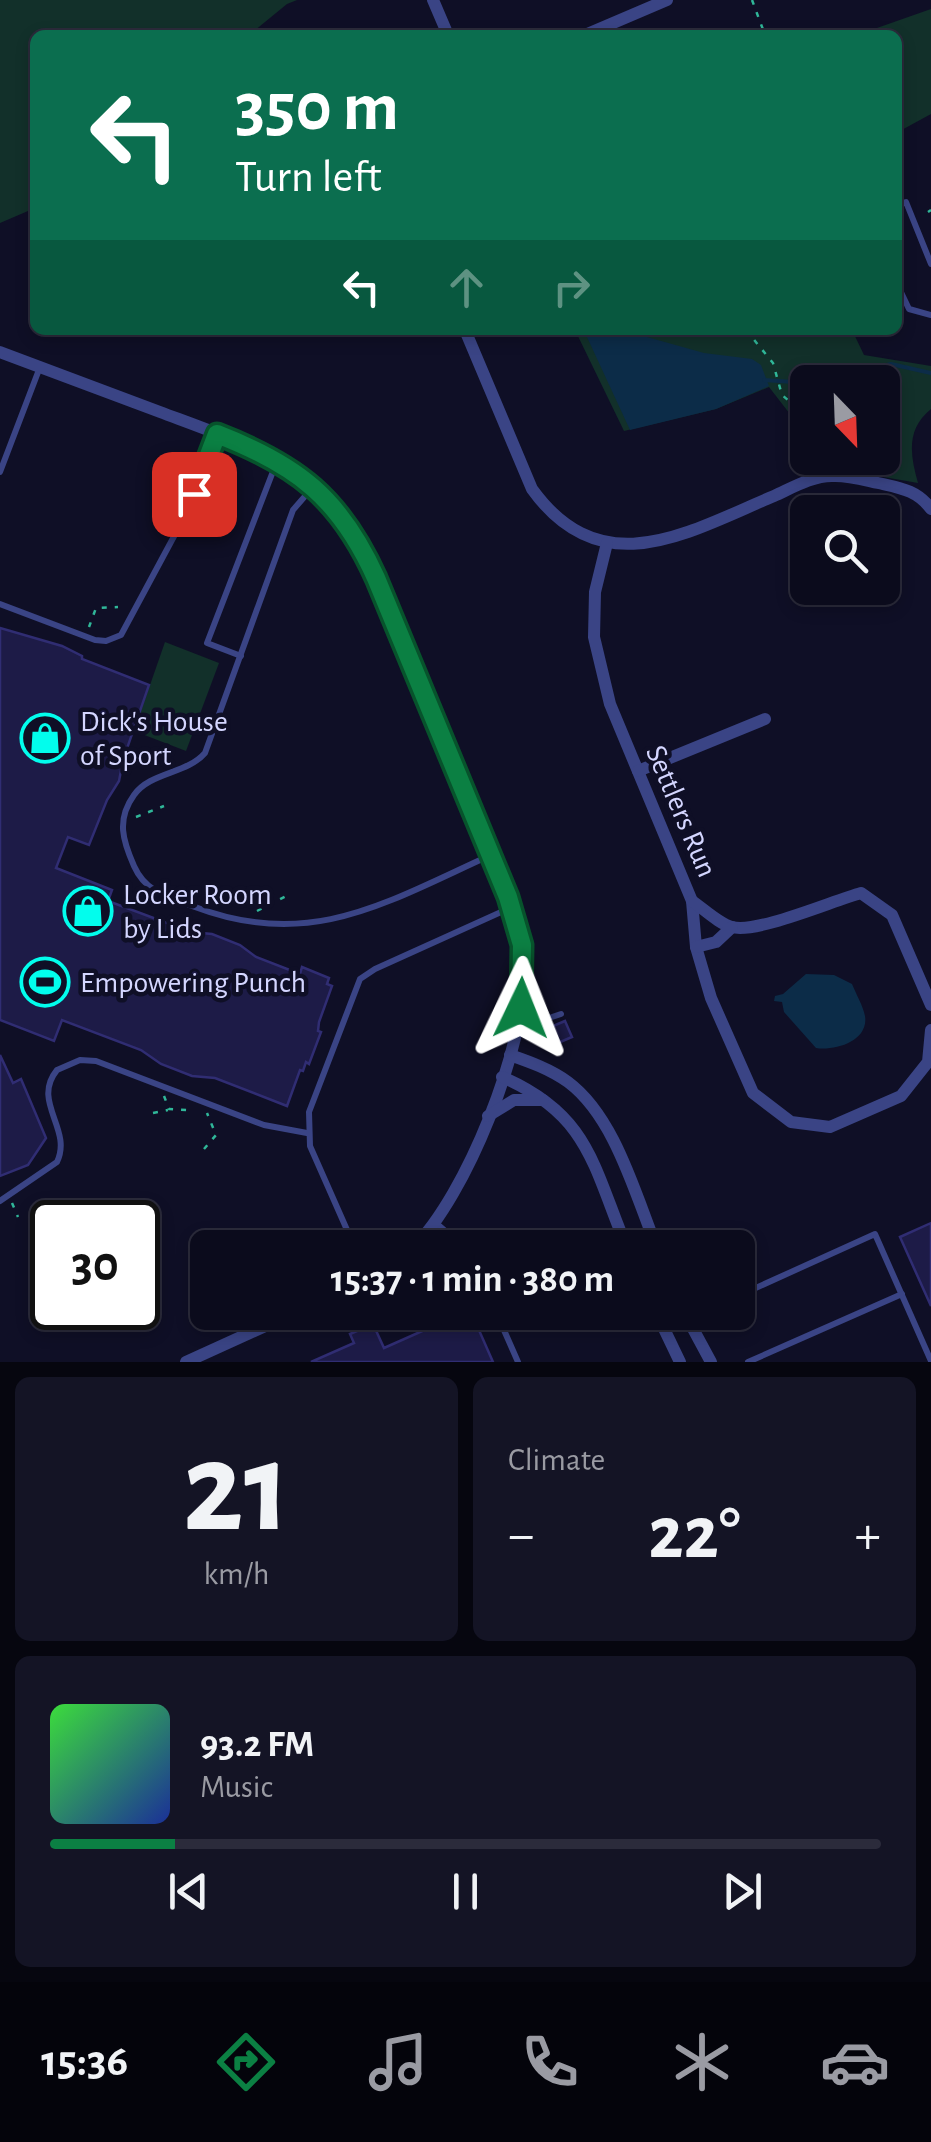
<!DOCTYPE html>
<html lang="en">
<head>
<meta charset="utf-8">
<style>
	:root { --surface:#0b0b1c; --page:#141425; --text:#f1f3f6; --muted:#9a9ba3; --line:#2b2b3b; --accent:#0b8043 }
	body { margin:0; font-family:"Alegreya Sans",sans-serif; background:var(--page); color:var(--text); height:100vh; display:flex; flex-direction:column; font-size:38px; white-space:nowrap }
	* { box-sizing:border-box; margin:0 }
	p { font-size:32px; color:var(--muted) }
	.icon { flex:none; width:55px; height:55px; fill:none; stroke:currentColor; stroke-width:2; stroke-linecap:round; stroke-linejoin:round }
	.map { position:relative; height:1362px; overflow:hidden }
	.details { display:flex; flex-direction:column; gap:15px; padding:15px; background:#06060f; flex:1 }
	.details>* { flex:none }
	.hud { position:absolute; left:30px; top:30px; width:872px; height:305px; border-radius:15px; box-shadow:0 5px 15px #0003,0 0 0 2px var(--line); background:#0b6e4f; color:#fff; overflow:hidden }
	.needle { width:65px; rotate:157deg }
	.controls { position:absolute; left:790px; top:365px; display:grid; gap:20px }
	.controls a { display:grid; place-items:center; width:110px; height:110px; border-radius:15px; background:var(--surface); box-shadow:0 5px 15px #0003,0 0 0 2px var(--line); font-size:50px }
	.speed { position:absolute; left:30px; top:1200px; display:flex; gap:20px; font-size:50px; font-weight:700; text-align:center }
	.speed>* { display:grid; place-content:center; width:130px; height:130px; border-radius:50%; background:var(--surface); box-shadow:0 5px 15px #0003,0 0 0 2px var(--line); line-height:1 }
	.speed .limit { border:5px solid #111; border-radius:15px; background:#fff; color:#111 }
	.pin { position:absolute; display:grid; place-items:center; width:85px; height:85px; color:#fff; margin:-42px; border-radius:20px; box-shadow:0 5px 15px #0006 }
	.me { position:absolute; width:110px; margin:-55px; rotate:2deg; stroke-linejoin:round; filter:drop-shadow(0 0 8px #0008) }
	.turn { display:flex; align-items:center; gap:35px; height:210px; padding:0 40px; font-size:45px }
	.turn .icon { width:130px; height:130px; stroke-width:2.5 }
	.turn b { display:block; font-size:70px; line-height:85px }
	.lanes { display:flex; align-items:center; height:95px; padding:0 40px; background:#0003; justify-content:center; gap:50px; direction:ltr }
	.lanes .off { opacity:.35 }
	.big { font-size:75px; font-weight:700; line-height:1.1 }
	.details .card { flex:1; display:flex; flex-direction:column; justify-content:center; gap:15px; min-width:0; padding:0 35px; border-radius:15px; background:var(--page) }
	.details .dial { align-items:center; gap:0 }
	.dial b { font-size:130px; line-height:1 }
	.song { display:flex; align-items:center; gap:30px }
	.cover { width:120px; height:120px; border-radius:15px; background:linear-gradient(135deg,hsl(120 70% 55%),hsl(230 70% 35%)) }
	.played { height:10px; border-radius:5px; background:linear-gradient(90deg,var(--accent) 15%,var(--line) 15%) }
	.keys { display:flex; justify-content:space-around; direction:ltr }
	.heat { display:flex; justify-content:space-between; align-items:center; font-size:55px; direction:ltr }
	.details .tiles { flex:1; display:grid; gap:15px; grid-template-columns:1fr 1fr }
	.card:last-child { grid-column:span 2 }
	.trip { position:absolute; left:190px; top:1230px; width:565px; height:100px; border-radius:15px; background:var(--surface); box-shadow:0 5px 15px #0003,0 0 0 2px var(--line); font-weight:700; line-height:100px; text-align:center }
	.tab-bar { display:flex; height:160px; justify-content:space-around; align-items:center; background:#04040b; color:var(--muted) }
	.tab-bar .icon { width:70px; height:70px }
	.tab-bar .current { color:var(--accent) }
	.tab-bar b { font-size:45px; color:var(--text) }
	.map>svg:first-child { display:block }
</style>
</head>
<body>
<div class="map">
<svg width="931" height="1362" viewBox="0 0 931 1362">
	<rect width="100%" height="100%" fill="#0f0f26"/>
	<g fill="#12302a">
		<polygon points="0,0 297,0 287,4 249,35 35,35 35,208 0,223"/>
		<polygon points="931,9 931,114 898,132 898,35 857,35"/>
		<path d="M 575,330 L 852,330 L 864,355 L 931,366 L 931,409 C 906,429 910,455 918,483 L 826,467 L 822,458 L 882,458 L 882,382 L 808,382 L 807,436 L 769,387 L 716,409 L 624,431 Z"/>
		<polygon points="165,642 219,663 186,751 134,731"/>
	</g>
	<g fill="#0c2c48">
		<polygon points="594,330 622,330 704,353 752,359 761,365 769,386 716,409 630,430 587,337"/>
		<path d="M 806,974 L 834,975 L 852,984 C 856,994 863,1006 865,1016 C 869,1041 835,1051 816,1048 L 784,1012 L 782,1002 L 774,1001 L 775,996 L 783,994 Z"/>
	</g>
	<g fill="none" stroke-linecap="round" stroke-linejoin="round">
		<g stroke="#0c2c48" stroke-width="4">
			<polyline points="764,380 808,383"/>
			<polyline points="815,382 891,364 931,373"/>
		</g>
	</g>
	<g fill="#1d1b47" stroke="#302d73" stroke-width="2.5">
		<polygon points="0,628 62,646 82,656 82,659 149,685 123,760 119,781 107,800 89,845 68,837 56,868 112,890 108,901 191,932 212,934 240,945 256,957 300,974 302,967 329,978 327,984 332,986 319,1022 318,1031 321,1032 309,1064 306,1062 303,1071 300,1070 287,1106 215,1078 192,1076 161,1064 141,1050 62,1020 54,1041 0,1020"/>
		<polygon points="565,1021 572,1037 553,1045 546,1029"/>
		<polygon points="0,1055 13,1083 21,1079 46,1138 28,1165 0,1176"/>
		<polygon points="931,1223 931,1306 900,1237"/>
		<polygon points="465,1312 471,1312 493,1362 311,1362 354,1343 350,1334 373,1324 384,1348"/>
	</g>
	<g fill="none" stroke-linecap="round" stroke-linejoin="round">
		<g stroke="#30b799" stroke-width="2.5" stroke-dasharray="5 8" stroke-linecap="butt">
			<polyline points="752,0 765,35"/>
			<polyline points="928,212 931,210"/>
			<polyline points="746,330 773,363 782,395 795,406 808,424"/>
			<polyline points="834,458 835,460"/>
			<polyline points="89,627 96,608 118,607"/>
			<polyline points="136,817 164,806"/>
			<polyline points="257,911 290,894"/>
			<polyline points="164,1096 169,1109 187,1110"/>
			<polyline points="153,1113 168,1110"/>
			<polyline points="204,1149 216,1135 207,1113"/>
			<polyline points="12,1203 18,1217"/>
		</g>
		<g stroke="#3a4485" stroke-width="6">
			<polyline points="898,205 906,202 931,264"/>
			<polyline points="898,286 909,309 931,315"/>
			<polyline points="0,472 40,367"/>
			<path d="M 313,487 L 293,510 L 205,753 C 187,774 150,772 134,795 C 116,820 123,841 134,866 C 146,893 169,897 195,907 C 311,951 387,902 491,855"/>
			<polyline points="0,604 95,640 106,641 121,635 186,514 217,434"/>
			<polyline points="241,656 207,643 277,461"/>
			<polyline points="520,1017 543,1020 561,1014"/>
			<path d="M 0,1201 L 57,1162 C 73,1129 31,1102 57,1070 L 80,1060 L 96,1061 L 264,1125 L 307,1133"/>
			<polyline points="436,1223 465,1248"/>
			<polyline points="355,1248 310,1146 309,1112 360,979 375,969 510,908"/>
			<polyline points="738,1296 875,1234 931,1361"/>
			<polyline points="496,1312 518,1362"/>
			<polyline points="748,1362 902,1294"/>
		</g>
		<g stroke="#3a4485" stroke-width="12">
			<polyline points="433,0 448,35"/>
			<polyline points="585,35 667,0"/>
			<path d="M 465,330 L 532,489 C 602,586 688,532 774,496 C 792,488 812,476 832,476 C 847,475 864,480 878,483 C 900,488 917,490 931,509"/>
			<path d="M 0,352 C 53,372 106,392 160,412 C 248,445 323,467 368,559 L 503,882 C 513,911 524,941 524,972 C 525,1047 467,1195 413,1248"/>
			<polyline points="607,543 595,592 594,637 610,704 692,901 696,947 711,998 753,1093 791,1122 830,1127 901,1096 928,1062 931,1030"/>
			<polyline points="638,771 765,719"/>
			<path d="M 692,901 C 704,909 719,924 732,927 C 756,934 832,901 861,893 L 892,915 L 931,1005"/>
			<polyline points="696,947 716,942 732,927"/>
			<path d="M 510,1055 C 530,1062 550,1069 568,1082 C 615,1117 635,1194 657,1248"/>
			<path d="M 502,1077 C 590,1115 593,1167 627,1248"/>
			<polyline points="488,1116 514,1100 543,1100"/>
			<polyline points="656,1312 680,1362"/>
			<polyline points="684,1312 711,1362"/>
			<polyline points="186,1362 296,1312"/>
		</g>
	</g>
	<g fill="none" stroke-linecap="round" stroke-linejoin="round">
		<g stroke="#07532c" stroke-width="25">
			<path id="route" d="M 194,494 L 217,434 C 297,465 340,498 376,578 L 508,897 L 522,945 L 521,1008"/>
		</g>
		<use href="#route" stroke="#0b8043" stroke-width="18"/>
	</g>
	<defs>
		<g id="shop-ring" transform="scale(2.5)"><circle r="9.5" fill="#0f0f26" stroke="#02fded" stroke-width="1.5"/><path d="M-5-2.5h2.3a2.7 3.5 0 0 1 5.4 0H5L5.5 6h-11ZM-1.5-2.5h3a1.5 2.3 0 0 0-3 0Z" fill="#02fded"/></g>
		<g id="stadium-ring" transform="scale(2.5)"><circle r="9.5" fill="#0f0f26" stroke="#02fded" stroke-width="1.5"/><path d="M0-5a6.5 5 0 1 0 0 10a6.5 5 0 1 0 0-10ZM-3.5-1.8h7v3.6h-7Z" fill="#02fded"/></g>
	</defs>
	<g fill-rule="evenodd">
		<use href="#shop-ring" x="45" y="738"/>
		<use href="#shop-ring" x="88" y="911"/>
		<use href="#stadium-ring" x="45" y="982"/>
	</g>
	<g text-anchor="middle" stroke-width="9" stroke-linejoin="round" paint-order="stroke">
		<g font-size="30" fill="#d4d6ff" stroke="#0f0f26" text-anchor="start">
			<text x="80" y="731">Dick's House<tspan x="80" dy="34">of Sport</tspan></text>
			<text x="123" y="904">Locker Room<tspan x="123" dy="34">by Lids</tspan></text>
			<text x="80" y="992">Empowering Punch</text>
		</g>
		<g font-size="30" fill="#d4d6ff" stroke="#0f0f26">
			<text transform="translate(682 811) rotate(67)" y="10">Settlers Run</text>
		</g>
	</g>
</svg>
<div class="controls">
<a><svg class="needle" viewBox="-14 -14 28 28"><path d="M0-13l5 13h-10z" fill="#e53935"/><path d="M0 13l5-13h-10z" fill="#9a9ba3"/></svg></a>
<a><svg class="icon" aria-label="search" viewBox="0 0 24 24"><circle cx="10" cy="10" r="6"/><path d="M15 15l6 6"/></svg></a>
</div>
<div class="speed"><div class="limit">30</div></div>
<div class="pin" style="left:194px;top:494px;background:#d93025"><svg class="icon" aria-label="arrive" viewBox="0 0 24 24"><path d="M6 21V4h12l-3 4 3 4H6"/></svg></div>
<svg class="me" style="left:521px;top:1008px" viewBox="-20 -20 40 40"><path d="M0-17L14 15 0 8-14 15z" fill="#0b8043" stroke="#fff" stroke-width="4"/></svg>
<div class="trip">15:37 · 1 min · 380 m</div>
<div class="hud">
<div class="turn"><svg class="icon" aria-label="left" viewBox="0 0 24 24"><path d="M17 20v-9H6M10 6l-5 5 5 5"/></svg><div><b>350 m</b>Turn left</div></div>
<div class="lanes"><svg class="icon" aria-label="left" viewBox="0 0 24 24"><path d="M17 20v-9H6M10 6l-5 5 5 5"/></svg><svg class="icon off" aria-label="ahead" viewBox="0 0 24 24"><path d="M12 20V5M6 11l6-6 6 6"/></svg><svg class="icon off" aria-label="right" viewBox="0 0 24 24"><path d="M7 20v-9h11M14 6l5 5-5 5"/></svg></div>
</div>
</div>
<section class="details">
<div class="tiles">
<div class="card dial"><b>21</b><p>km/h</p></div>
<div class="card"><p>Climate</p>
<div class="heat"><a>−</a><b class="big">22°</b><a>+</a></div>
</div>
<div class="card">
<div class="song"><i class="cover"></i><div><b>93.2 FM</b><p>Music</p></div></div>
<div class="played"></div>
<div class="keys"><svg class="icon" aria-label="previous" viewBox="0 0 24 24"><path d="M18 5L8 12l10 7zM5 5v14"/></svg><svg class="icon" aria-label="pause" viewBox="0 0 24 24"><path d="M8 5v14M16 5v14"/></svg><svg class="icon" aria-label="next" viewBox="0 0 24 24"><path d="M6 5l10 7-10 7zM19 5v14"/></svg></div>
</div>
</div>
</section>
<nav class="tab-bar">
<b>15:36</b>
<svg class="icon current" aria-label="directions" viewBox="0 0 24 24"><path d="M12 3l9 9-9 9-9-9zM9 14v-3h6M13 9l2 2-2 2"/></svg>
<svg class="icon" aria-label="music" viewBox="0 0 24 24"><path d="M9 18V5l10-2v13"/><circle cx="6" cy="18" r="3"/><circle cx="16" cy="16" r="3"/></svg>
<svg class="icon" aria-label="phone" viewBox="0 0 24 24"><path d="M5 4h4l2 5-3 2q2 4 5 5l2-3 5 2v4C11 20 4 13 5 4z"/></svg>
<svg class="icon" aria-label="climate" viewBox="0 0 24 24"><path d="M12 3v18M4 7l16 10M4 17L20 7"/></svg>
<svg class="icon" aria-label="car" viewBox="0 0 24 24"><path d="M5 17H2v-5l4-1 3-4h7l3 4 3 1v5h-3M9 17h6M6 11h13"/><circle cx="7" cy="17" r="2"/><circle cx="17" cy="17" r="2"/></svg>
</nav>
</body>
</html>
